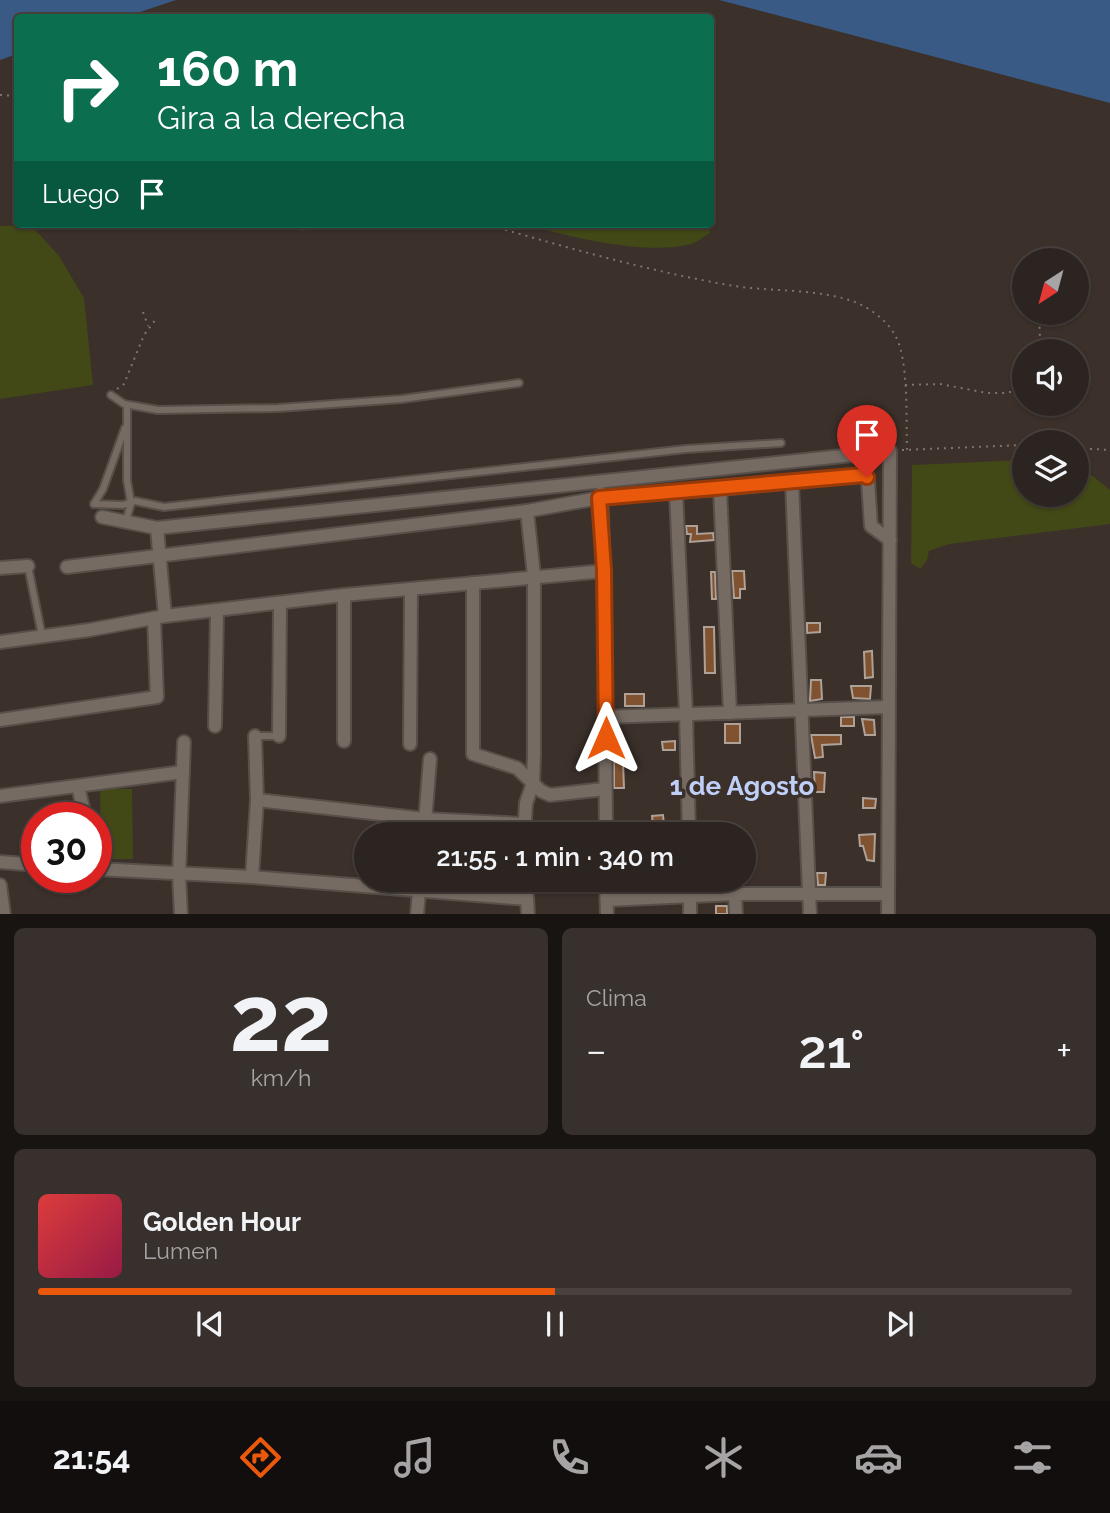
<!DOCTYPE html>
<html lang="es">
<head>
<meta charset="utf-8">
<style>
	:root { --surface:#2c2420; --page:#38302d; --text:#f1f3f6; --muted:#a6a4a5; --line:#48413e; --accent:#ea580c }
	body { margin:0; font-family:Raleway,sans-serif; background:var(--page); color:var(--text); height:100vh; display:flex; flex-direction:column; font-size:26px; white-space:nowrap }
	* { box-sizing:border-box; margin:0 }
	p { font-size:23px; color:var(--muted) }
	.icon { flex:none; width:38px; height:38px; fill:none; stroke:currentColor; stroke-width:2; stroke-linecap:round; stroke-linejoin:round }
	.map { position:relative; height:914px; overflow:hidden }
	.sheet { display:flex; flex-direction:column; gap:14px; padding:14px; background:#181412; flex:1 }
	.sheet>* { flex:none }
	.guide { position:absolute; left:14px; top:14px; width:700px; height:214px; border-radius:7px; box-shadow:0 2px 5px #0004,0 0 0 2px var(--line); background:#0b6e4f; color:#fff; overflow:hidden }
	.needle { width:46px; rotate:216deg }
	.buttons { position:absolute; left:1012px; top:248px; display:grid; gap:14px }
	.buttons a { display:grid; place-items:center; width:77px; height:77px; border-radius:50%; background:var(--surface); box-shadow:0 2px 5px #0004,0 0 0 2px var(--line); font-size:35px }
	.speed { position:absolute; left:21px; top:802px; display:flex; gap:14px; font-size:35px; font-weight:700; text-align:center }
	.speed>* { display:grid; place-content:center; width:91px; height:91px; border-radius:50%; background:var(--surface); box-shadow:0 2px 5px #0004,0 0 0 2px var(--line); line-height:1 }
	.speed .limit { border:10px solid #d22; background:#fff; color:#111 }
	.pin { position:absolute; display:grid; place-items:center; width:60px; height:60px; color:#fff; margin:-72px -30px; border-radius:50% 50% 50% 0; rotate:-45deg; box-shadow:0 0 7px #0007 }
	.pin .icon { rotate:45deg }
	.me { position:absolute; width:77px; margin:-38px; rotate:0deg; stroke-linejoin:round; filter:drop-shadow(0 0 5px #0008) }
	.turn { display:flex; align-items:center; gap:24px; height:147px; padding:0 28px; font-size:32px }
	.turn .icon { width:91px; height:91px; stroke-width:2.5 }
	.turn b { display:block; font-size:49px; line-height:60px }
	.then { display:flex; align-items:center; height:66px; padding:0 28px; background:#0003; gap:14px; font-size:26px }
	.big { font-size:52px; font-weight:600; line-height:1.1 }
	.sheet .widget { flex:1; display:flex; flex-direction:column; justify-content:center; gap:10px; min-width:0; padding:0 24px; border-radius:10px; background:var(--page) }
	.sheet .dial { align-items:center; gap:0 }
	.dial b { font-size:91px; line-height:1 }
	.song { display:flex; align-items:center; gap:21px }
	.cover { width:84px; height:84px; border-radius:10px; background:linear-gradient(135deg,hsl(0 70% 55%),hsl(340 70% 35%)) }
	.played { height:7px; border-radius:4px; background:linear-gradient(90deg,var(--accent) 50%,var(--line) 50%) }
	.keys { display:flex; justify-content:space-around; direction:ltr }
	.heat { display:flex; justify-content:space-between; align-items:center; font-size:38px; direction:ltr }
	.sheet .tiles { flex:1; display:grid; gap:14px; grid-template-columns:1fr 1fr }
	.widget:last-child { grid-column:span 2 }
	.trip { position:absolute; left:354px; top:822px; width:402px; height:70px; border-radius:35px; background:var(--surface); box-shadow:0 2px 5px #0004,0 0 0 2px var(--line); font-weight:600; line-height:70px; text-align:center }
	.tab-bar { display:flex; height:112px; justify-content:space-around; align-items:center; background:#120e0d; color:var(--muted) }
	.tab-bar .icon { width:49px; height:49px }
	.tab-bar .selected { color:var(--accent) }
	.tab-bar b { font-size:32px; color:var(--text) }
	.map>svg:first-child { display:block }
</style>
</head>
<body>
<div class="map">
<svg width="1110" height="915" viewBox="0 0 1110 915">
	<rect width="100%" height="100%" fill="#3b302a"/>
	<g fill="#424816">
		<path d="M 525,224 L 709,224 L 710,233 C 704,236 698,242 691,244 C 647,256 569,237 525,224 Z"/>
		<polygon points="31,225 59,256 84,298 93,385 0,399 0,226"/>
		<polygon points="1024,460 1024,495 1076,495 1076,467 1094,477 1110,490 1110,524 949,544 929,551 927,560 920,569 911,563 912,465"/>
		<polygon points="100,789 132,789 133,859 101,859"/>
	</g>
	<g fill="#395a84">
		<polygon points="0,0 176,0 125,17 18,18 17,54 0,60"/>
		<polygon points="719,0 1110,0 1110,103"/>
	</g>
	<g fill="#815230" stroke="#ada198" stroke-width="2">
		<polygon points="686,526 697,526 697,534 713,533 714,540 690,542 691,534 687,534"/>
		<polygon points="732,571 744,571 745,589 740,589 740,598 734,598"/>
		<polygon points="711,572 715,572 716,599 712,599"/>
		<polygon points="807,623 820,623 820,632 807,633"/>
		<polygon points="704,627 714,627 715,673 705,673"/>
		<polygon points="872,651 873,677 865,678 864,652"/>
		<polygon points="811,680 821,680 822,699 810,701"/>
		<polygon points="851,686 871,686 870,699 853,698"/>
		<rect x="625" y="694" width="19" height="12"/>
		<rect x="841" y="717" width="13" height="9"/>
		<polygon points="862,719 874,720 875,735 865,735"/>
		<rect x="725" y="724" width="15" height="19"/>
		<polygon points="811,735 841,735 841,744 822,745 823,757 815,758"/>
		<polygon points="675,741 675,750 663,750 662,742"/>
		<polygon points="614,762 623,762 624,788 614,788"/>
		<polygon points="814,772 825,773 824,792 815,792"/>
		<polygon points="863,798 876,799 875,808 863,808"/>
		<polygon points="663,815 664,825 653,825 652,816"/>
		<rect x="668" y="823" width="11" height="12"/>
		<polygon points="875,834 874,861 867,860 863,846 860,846 859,835"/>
		<polygon points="817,873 826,873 825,885 818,885"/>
		<rect x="716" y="906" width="11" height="8"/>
	</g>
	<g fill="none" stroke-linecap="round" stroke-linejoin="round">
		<g stroke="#574f49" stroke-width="10">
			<g id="service">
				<polyline points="111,395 124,404 158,410 278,408 402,399 519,383"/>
				<polyline points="94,504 123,505 135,501 164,507 686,449 781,443"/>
				<polyline points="94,504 103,489 125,428"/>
				<polyline points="126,521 131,503 127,480 127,405"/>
				<polyline points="28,566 42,636"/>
				<polyline points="255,736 279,736"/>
			</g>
		</g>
		<g stroke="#574f49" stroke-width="16">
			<g id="minor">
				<polyline points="792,483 810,915"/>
				<polyline points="720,489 730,713"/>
				<polyline points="676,492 686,714 689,835"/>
				<polyline points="601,493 604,571 606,835"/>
				<polyline points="102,517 157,528 890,451 888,915"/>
				<polyline points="157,528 165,616"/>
				<polyline points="67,567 527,511 610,496 720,489 864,475 868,481 871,526 890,540"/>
				<polyline points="0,568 28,566"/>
				<polyline points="473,583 473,754 517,768 541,791 550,795 605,789"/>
				<polyline points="0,642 89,630 165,616 344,595 604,571"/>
				<polyline points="605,717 888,707"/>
				<polyline points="0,720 157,697 154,618"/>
				<polyline points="215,726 217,610"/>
				<polyline points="279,736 280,603"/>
				<polyline points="344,741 344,595"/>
				<polyline points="410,744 411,589"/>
				<polyline points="78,786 85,817"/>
				<polyline points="0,796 183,772"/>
				<polyline points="257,800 425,819 523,824"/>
				<polyline points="424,835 430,759"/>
				<polyline points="524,835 526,803 533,783 534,755 534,576 527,511"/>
				<polyline points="0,862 37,865"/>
				<polyline points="96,869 252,877 527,899"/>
				<polyline points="252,877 257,800 255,736"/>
				<polyline points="526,880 528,915"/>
				<polyline points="606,880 607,915"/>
				<polyline points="690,880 690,915"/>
				<polyline points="0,885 4,915"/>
				<polyline points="735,894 736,915"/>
				<polyline points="607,900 735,894 888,894"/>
				<polyline points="181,915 179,875 184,742"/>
				<polyline points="417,915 420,880"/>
			</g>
		</g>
		<g stroke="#7e756f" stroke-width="2" stroke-dasharray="2 5" stroke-linecap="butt">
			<polyline points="0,95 18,96"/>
			<path d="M 281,224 C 299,232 313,230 331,224"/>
			<path d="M 485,224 C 565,247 645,270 728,285 C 768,292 810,288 849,300 C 866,305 886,319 895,335 C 909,359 906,421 907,450"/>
			<polyline points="1018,278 1024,288"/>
			<polyline points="143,312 148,326"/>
			<path d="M 1037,313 C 1041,326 1039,338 1041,352"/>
			<polyline points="905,385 940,384 987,393 1006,393 1024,389"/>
			<polyline points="117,389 124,384 144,335 156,319"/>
			<polyline points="1076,448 1110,450"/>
			<polyline points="902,450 1024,445"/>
		</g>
		<use href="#service" stroke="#766b63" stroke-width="6"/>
		<use href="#minor" stroke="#766b63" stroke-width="12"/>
	</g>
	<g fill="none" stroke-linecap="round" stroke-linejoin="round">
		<g stroke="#983908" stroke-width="18">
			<polyline id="route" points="606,738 604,570 599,498 864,475 867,477"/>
		</g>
		<use href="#route" stroke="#ea580c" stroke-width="12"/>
	</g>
	<g text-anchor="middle" stroke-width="7" stroke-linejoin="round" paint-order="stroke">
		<g font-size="26" font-weight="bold" fill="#bfcff8" stroke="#3b302a">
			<text x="742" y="795">1 de Agosto</text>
		</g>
	</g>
</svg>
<div class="buttons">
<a><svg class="needle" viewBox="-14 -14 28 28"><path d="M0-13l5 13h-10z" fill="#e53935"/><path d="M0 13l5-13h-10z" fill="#a6a4a5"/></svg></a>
<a><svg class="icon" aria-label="sound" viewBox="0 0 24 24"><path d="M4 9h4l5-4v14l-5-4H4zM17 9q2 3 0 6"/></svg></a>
<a><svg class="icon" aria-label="layers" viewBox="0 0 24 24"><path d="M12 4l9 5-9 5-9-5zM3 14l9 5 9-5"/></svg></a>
</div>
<div class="speed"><div class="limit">30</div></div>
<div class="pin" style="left:867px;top:477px;background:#d93025"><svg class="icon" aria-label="arrive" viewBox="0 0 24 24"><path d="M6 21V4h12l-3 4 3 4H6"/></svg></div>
<svg class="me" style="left:606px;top:738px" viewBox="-20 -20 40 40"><path d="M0-17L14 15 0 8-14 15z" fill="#ea580c" stroke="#fff" stroke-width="4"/></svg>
<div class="trip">21:55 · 1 min · 340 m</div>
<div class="guide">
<div class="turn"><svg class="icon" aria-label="right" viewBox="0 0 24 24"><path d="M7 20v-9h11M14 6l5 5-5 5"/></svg><div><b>160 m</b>Gira a la derecha</div></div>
<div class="then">Luego<svg class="icon" aria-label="arrive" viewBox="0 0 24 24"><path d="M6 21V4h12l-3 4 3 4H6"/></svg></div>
</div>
</div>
<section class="sheet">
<div class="tiles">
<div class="widget dial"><b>22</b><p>km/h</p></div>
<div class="widget"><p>Clima</p>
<div class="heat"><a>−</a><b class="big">21°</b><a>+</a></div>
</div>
<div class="widget">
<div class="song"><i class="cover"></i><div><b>Golden Hour</b><p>Lumen</p></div></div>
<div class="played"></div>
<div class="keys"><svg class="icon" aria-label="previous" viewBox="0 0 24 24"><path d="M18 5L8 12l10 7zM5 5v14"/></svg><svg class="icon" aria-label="pause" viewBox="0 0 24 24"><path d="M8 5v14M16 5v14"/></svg><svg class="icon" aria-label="next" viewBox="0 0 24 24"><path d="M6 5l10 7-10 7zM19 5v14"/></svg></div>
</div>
</div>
</section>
<nav class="tab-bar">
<b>21:54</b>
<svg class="icon selected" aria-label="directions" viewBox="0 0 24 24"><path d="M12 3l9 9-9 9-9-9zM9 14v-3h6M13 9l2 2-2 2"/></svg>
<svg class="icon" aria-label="music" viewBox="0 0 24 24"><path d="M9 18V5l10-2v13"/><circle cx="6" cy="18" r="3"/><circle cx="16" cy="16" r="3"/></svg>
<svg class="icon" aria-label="phone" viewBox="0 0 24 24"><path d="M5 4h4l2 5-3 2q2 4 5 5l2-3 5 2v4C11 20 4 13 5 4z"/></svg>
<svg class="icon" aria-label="climate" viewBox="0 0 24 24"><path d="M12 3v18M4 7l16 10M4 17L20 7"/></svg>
<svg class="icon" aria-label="car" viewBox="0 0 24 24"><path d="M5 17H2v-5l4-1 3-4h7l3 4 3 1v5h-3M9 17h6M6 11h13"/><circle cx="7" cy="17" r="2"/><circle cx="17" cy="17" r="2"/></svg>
<svg class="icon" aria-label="filters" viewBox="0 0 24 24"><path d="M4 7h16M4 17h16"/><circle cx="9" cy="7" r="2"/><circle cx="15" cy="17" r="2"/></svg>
</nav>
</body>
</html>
